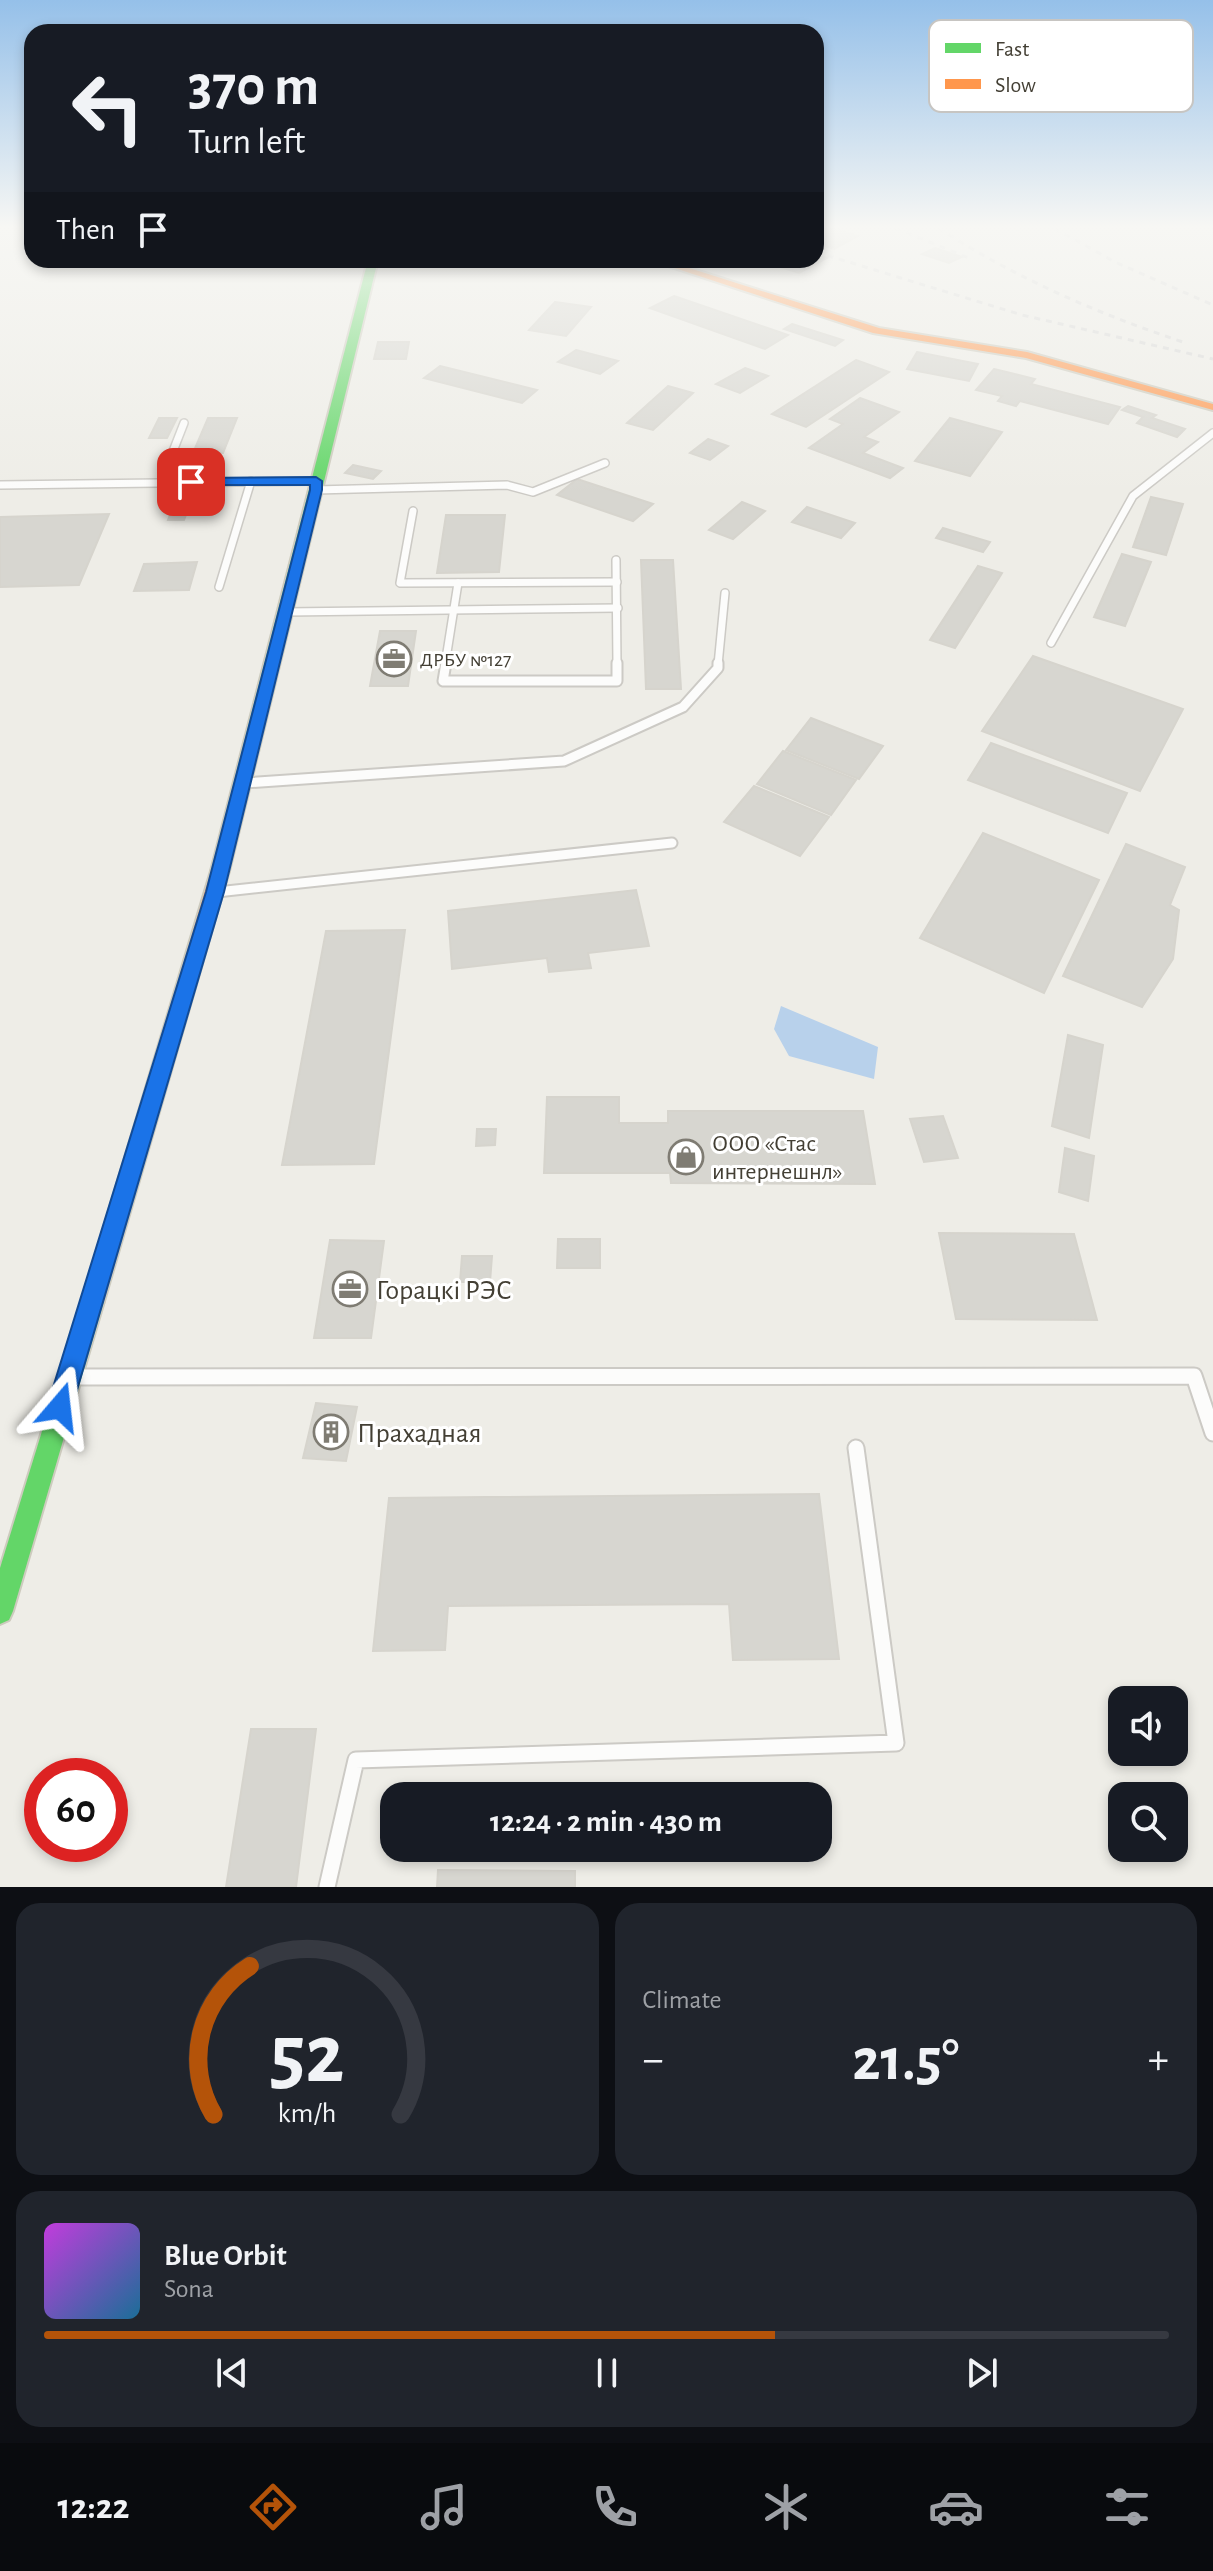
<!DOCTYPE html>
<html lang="en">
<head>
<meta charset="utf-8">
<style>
	:root { --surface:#171b24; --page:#20242c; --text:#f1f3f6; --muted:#9ea1a6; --line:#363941; --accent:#b45309 }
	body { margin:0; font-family:"Alegreya Sans",sans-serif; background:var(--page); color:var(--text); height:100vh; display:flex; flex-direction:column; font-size:30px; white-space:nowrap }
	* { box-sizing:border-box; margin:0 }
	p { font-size:26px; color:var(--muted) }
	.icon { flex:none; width:44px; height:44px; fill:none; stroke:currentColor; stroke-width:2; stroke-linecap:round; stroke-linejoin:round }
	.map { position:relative; height:1887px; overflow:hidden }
	.drawer { display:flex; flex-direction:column; gap:16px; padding:16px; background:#0d0f14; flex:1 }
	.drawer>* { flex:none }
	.banner { position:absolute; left:24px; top:24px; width:800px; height:244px; border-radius:24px; box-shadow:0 4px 12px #0003; background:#171b24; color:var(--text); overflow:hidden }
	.tools { position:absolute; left:1108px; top:1686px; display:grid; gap:16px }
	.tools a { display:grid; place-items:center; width:80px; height:80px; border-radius:16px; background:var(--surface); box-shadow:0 4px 12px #0003; font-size:40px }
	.speed { position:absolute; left:24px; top:1758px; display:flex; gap:16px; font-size:40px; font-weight:700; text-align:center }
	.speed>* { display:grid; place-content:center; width:104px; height:104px; border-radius:50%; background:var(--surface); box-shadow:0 4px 12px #0003; line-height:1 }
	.speed .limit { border:12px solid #d22; background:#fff; color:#111 }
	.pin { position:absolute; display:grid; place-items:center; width:68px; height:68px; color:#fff; margin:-34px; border-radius:16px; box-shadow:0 4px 12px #0006 }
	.me { position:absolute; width:88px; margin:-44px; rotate:17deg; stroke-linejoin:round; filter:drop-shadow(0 0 6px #0008) }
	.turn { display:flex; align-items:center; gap:28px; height:168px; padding:0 32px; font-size:36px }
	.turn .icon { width:104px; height:104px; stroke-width:2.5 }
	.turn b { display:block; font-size:56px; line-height:68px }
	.then { display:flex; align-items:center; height:76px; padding:0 32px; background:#0003; gap:16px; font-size:30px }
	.big { font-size:60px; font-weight:700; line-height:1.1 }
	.drawer .card { flex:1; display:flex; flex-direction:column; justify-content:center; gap:12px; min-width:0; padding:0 28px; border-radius:24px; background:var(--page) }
	.drawer .dial { align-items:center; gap:0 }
	.dial svg { height:208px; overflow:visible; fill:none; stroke:var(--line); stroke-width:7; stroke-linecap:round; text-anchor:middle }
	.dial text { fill:var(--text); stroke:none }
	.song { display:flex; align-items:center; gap:24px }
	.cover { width:96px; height:96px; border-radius:12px; background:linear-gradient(135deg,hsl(290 70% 55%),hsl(200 70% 35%)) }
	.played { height:8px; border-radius:4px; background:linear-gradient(90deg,var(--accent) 65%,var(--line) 65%) }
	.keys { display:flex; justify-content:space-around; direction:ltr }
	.heat { display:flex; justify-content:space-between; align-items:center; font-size:44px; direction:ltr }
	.drawer .tiles { flex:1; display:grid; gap:16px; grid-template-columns:1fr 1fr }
	.card:last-child { grid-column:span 2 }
	.trip { position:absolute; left:380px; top:1782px; width:452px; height:80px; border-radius:24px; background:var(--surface); box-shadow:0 4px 12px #0003; font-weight:700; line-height:80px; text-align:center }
	.tab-bar { display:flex; height:128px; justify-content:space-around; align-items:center; background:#090b0e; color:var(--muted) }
	.tab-bar .icon { width:56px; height:56px }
	.tab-bar .selected { color:var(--accent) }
	.tab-bar b { font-size:36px; color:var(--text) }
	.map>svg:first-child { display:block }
</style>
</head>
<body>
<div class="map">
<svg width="1213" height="1887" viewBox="0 0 1213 1887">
	<rect width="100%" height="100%" fill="#eeede7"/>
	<polygon fill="#b8d1eb" points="781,1006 878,1047 874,1079 789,1056 774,1029"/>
	<g fill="#d7d6d0" stroke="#d6d4cd" stroke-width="2">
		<polygon points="816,228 833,228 858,236 834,249 816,243"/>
		<polygon points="935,248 962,257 949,263 922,254"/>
		<polygon points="816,254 827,258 799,273 758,260 816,260"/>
		<polygon points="674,296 788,335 765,349 650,308"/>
		<polygon points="555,302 591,307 566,336 529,330"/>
		<polygon points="792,324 843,340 835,346 784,329"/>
		<polygon points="378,342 409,342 406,359 374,359"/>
		<polygon points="576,350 618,361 600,374 558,362"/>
		<polygon points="917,352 978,364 969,381 907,369"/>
		<polygon points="856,360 889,372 806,427 772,414"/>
		<polygon points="440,366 537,390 522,403 424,378"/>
		<polygon points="745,368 768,376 740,393 716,384"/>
		<polygon points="994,369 1035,379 1031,384 1120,407 1108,424 1020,401 1016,406 998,401 1002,396 976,390"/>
		<polygon points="668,386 693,393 653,430 627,423"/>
		<polygon points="860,398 899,412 864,437 878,442 863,453 903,468 890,478 809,448 843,424 830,419"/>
		<polygon points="1128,406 1156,415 1152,418 1185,429 1177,437 1137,423 1143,417 1122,410"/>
		<polygon points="159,418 177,418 167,438 149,438"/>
		<polygon points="208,418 237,418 223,453 193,453"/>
		<polygon points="950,418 1002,432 970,476 915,461"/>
		<polygon points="708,439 728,446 710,460 690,453"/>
		<polygon points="353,465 381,471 373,479 345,473"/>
		<polygon points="577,479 653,504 633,521 557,495"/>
		<polygon points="211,495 207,507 189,507 184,520 168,520 177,496"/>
		<polygon points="1151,497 1183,504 1166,555 1133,547"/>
		<polygon points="742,502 765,511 733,539 709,530"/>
		<polygon points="807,507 855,523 841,538 792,522"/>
		<polygon points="109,514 79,585 0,587 0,517"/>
		<polygon points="446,515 505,515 499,572 437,573"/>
		<polygon points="943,528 990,542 983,552 936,538"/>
		<polygon points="1122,554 1151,562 1125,626 1094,617"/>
		<polygon points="641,560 673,560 681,689 646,689"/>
		<polygon points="197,562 189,590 134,591 144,564"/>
		<polygon points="978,566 1002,573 955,648 930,640"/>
		<polygon points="380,631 416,631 408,686 370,686"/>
		<polygon points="1033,656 1183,709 1140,791 982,731"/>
		<polygon points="811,718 883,746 859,779 786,750"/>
		<polygon points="991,743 1127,793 1108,833 968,780"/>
		<polygon points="783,751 856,780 831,815 757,784"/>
		<polygon points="754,786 829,817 800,856 724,822"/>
		<polygon points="983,833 1099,880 1044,993 920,938"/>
		<polygon points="1126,844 1185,867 1170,905 1179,910 1173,959 1142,1007 1063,976"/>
		<polygon points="636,890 649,946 588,953 591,968 549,972 547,958 452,969 448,911"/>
		<polygon points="405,930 374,1164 282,1165 326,931"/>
		<polygon points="1068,1035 1103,1045 1089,1138 1052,1126"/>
		<polygon points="547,1097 619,1097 619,1123 668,1123 668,1111 863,1111 875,1184 671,1183 670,1173 544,1173"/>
		<polygon points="943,1116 958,1158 924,1162 910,1119"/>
		<polygon points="477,1129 496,1129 495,1145 476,1146"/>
		<polygon points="1065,1148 1094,1156 1088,1201 1059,1192"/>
		<polygon points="939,1233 1074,1234 1097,1320 956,1319"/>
		<polygon points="558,1239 600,1239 600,1268 557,1268"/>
		<polygon points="330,1240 384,1241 371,1338 314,1338"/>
		<polygon points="462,1256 492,1256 490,1282 460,1282"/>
		<polygon points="316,1403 357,1407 346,1461 303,1458"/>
		<polygon points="819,1494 839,1659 733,1660 729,1604 448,1606 445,1650 373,1651 389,1498"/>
		<polygon points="251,1729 316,1729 296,1887 226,1887"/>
		<polygon points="438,1870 575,1871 575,1887 437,1887"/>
	</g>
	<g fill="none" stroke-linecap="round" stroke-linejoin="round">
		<g stroke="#cccac5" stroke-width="10">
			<g id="lane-far3">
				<polyline points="161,482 184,423"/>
				<polyline points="0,485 316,481"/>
				<polyline points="316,490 507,485 533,492 605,463"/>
				<polyline points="413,511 400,583 617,582"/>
				<polyline points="616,560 617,665"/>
				<polyline points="219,587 251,481"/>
				<polyline points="287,612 618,608"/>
				<polyline points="1051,643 1133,496 1213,433"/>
				<polyline points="445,665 458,583"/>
				<polyline points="718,665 725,593"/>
			</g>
		</g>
		<g stroke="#cccac5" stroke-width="13">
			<g id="lane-far2">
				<polyline points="446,663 443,681 617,681 617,663"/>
				<polyline points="245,783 564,761 683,707 718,668 718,663"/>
				<polyline points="217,892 672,843"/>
			</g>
		</g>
		<g stroke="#cccac5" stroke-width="16">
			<polyline id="lane-far1" points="78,1377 1194,1377"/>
		</g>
		<g stroke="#cccac5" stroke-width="19">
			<g id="lane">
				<polyline points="78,1377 1194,1376 1213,1433"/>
				<polyline points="327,1887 356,1760 896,1743 856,1448"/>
			</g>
		</g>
		<g stroke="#cdcbbe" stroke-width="4">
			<g id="fast">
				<polygon points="368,260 378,260 229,871 220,877 211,871"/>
				<polygon points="93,1290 101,1293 104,1301 13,1611 9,1620 0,1624 0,1568 82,1301 85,1293"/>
			</g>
		</g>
		<g stroke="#cdcbbe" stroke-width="4">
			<g id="slow">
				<polygon points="650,260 664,260 879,328 1027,352 1213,404 1213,410 1026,358 873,333"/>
				<polygon points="220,865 229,871 104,1301 101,1309 93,1312 85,1309 82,1301 211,871"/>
			</g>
		</g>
		<use href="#lane-far3" stroke="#fcfcfb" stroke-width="7"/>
		<use href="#lane-far2" stroke="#fcfcfb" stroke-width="9"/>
		<use href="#lane-far1" stroke="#fcfcfb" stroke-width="12"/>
		<use href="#lane" stroke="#fcfcfb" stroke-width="15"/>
		<use href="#fast" fill="#63d668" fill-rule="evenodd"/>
		<use href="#slow" fill="#ff974d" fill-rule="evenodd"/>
		<g stroke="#d8d8d7" stroke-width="3" stroke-dasharray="6 6" stroke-linecap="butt">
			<polyline points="895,228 969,258"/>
			<path d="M 938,228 C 1016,278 1098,314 1186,343"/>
			<polyline points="1054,228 1115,262 1213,305"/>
			<polyline points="816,252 1022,315 1213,359"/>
		</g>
	</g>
	<linearGradient id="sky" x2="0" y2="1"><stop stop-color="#95c0e9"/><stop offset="0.46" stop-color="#f7f7f4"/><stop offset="1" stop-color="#f7f7f4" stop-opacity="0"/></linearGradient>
	<rect width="1213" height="493" fill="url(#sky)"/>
	<polygon fill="#1a73e8" stroke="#114b97" stroke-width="2" points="316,477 322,481 322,490 224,892 72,1407 68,1415 60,1419 51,1415 47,1407 206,892 310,490 310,485 191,485 185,482 191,478"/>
	<defs>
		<g id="office-ring" transform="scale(1.8)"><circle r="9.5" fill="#fff" stroke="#7f7c73" stroke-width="1.5"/><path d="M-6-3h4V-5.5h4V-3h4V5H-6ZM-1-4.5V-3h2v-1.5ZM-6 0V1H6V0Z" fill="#7f7c73"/></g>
		<g id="shop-ring" transform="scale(1.8)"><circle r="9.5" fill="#fff" stroke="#7f7c73" stroke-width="1.5"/><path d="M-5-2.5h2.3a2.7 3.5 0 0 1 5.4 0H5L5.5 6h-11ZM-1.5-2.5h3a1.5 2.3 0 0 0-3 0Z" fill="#7f7c73"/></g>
		<g id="building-ring" transform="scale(1.8)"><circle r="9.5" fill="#fff" stroke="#7f7c73" stroke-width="1.5"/><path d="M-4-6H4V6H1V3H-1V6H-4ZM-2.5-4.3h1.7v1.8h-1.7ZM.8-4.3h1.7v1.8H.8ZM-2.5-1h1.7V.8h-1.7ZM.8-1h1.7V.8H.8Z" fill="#7f7c73"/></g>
	</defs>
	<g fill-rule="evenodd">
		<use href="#office-ring" x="394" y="659"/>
		<use href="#shop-ring" x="686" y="1157"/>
		<use href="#office-ring" x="350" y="1289"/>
		<use href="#building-ring" x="331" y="1432"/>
	</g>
	<g text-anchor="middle" stroke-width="6" stroke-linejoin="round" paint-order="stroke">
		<g font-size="20" fill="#433f34" stroke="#fff" text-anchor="start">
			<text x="420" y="666">ДРБУ №127</text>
		</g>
		<g font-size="24" fill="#433f34" stroke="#fff" text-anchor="start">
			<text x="712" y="1151">ООО «Стас<tspan x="712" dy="28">интернешнл»</tspan></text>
		</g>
		<g font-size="28" fill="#433f34" stroke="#fff" text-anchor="start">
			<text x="376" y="1299">Горацкі РЭС</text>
			<text x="357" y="1442">Прахадная</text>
		</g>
	</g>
	<rect x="929" y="20" width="264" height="92" rx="12" fill="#fff" stroke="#c7c5c2" stroke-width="2"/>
	<rect x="945" y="43" width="36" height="10" fill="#63d668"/>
	<rect x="945" y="79" width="36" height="10" fill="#ff974d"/>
	<g font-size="22" fill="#433f34">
		<text x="995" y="56">Fast</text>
		<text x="995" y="92">Slow</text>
	</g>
</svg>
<div class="tools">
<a><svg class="icon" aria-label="sound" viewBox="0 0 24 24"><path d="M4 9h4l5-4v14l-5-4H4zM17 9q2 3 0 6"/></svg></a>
<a><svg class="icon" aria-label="search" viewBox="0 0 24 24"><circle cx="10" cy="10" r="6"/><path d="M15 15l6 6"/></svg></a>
</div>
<div class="speed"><div class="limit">60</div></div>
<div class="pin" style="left:191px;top:482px;background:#d93025"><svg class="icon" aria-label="arrive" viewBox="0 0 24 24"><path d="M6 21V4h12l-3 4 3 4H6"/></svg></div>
<svg class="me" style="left:60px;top:1407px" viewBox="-20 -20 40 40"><path d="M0-17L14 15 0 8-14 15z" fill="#1a73e8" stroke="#fff" stroke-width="4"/></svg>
<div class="trip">12:24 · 2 min · 430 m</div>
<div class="banner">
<div class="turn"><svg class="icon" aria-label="left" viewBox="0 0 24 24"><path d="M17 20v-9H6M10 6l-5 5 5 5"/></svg><div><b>370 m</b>Turn left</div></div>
<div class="then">Then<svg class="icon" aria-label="arrive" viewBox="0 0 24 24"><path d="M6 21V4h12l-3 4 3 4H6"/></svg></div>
</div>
</div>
<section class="drawer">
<div class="tiles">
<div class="card dial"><svg viewBox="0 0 100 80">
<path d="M14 69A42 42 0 1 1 86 69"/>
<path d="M14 69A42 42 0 0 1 28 12" stroke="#b45309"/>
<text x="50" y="56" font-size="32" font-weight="700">52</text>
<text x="50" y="72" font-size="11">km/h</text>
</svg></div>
<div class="card"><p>Climate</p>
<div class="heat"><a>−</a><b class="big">21.5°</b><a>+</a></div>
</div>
<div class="card">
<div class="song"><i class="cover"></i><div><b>Blue Orbit</b><p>Sona</p></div></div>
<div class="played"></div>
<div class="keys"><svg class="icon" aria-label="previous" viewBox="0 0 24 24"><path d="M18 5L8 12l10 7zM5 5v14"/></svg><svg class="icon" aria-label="pause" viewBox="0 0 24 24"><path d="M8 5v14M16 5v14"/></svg><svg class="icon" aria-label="next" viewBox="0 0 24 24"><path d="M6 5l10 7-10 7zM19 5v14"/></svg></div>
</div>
</div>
</section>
<nav class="tab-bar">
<b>12:22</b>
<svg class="icon selected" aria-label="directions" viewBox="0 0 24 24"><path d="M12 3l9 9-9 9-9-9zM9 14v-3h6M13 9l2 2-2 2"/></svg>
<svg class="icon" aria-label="music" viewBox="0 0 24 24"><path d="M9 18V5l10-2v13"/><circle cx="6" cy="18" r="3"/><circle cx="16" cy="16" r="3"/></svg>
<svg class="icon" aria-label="phone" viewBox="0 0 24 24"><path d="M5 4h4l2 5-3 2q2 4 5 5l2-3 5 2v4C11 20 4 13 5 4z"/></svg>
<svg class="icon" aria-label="climate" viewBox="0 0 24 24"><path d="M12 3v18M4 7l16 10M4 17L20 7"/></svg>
<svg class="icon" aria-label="car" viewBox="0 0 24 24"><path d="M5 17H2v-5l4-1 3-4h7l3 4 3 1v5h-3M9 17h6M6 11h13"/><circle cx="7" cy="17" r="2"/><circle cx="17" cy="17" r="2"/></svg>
<svg class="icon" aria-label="filters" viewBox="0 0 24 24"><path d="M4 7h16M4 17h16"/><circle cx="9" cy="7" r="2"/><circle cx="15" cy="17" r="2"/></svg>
</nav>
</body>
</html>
